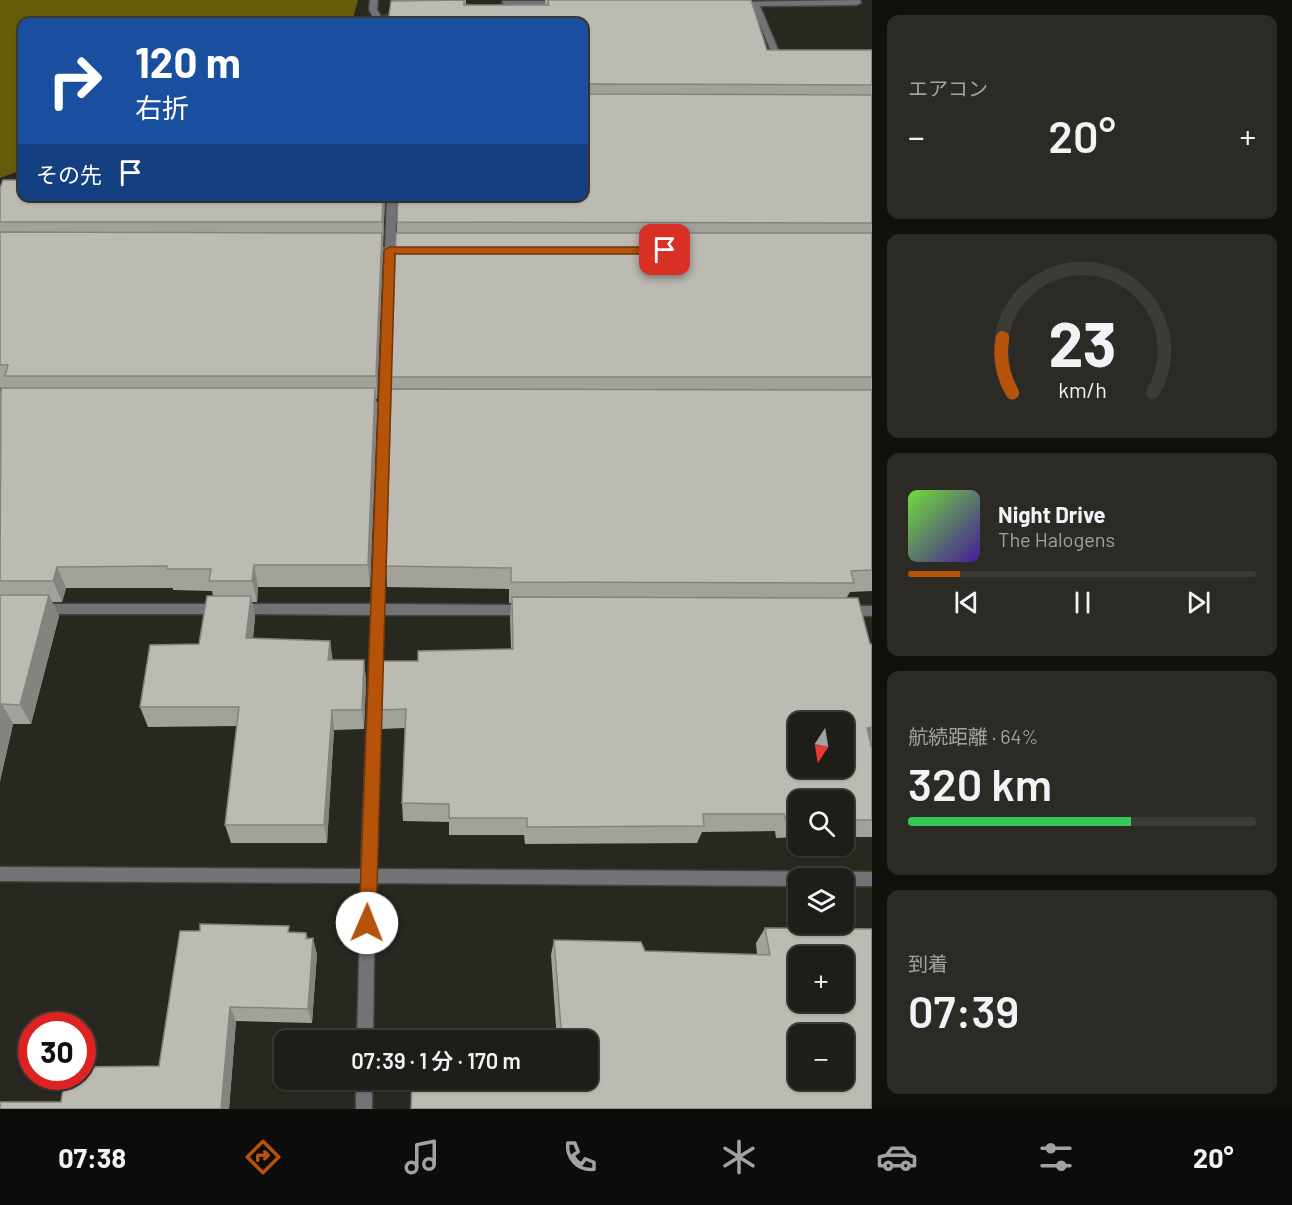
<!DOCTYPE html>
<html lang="ja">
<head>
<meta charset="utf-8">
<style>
	:root { --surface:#1e1d18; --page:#2b2a25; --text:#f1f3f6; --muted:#a1a2a2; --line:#3c3b37; --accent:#b45309 }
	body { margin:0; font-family:Barlow,"Noto Sans JP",sans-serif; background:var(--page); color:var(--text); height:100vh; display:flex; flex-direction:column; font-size:22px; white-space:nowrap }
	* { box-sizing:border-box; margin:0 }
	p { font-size:20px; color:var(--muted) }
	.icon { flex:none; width:33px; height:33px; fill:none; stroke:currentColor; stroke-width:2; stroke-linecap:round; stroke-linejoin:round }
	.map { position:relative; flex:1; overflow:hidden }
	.sheet { display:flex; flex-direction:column; gap:15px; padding:15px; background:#10100d; width:420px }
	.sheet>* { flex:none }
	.top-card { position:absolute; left:18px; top:18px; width:570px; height:183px; border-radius:12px; box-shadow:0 2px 4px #0004,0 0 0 2px var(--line); background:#1a4fa0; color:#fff; overflow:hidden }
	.needle { width:39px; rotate:192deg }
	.tools { position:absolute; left:788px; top:712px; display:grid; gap:12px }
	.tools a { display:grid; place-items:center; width:66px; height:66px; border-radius:12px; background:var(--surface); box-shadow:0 2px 4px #0004,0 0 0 2px var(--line); font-size:30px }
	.speed { position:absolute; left:18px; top:1012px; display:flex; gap:12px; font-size:30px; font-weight:700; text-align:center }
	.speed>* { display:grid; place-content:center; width:78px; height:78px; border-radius:50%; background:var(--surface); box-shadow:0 2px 4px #0004,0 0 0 2px var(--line); line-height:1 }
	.speed .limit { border:9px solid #d22; background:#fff; color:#111 }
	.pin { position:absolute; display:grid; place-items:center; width:51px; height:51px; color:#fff; margin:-26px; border-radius:12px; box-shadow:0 3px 9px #0006 }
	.me { position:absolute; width:66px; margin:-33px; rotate:1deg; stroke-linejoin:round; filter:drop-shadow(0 0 4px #0008) }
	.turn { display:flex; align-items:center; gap:21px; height:126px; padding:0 18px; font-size:27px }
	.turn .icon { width:78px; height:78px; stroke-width:2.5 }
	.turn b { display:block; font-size:42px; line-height:51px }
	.then { display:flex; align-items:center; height:57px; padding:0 18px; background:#0003; gap:12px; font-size:22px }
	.big { font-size:45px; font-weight:600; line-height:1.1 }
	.sheet .card { flex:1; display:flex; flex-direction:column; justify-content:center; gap:9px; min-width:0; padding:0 21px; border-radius:12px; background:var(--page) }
	.sheet .dial { align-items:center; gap:0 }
	.dial svg { height:156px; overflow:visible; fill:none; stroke:var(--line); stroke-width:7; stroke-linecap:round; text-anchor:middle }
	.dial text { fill:var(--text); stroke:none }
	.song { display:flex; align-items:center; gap:18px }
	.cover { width:72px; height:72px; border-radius:9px; background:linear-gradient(135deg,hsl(100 70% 55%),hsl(260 70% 35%)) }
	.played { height:6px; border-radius:3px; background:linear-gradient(90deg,var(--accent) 15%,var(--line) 15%) }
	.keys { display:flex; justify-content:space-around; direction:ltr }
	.heat { display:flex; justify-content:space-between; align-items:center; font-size:33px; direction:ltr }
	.charge { height:9px; border-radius:4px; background:linear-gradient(90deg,#34c759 64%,var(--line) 0) }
	.trip { position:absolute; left:274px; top:1030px; width:324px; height:60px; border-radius:12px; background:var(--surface); box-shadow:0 2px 4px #0004,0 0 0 2px var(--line); font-weight:600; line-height:60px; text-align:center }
	.menu { display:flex; height:96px; justify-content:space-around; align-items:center; background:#0c0c0a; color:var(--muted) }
	.menu .icon { width:42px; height:42px }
	.menu .on { color:var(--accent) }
	.menu b { font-size:27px; color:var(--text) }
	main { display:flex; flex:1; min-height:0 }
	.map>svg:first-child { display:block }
</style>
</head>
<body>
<main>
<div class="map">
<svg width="872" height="1109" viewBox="0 0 872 1109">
	<rect width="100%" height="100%" fill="#282720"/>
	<polygon fill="#645b0b" points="0,0 358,0 352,22 22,22 22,170 0,178"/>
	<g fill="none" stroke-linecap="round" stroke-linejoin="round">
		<g stroke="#44433c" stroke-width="3">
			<polygon id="lane" points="370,0 378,0 377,10 382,18 381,20 375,20 369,10"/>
		</g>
		<g stroke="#44433c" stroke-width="3">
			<g id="street">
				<polygon points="860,0 861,3 857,5 760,6 779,52 787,52 791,54 787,56 773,56 752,6 736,6 732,4 736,2"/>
				<polygon points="503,1 560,1 564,3 560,5 506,5 502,3"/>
				<polygon points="378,16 403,16 407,18 403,20 365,22"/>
				<polygon points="387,196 397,196 395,247 412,247 417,250 412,253 395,253 390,402 406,402 411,406 406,410 390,410 384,604 527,605 531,606 533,610 531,614 527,615 383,615 375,869 872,872 872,886 843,886 843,879 798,879 798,886 375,883 373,1041 357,1041 361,883 0,881 0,867 361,869 371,615 238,614 234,613 232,609 234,605 238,604 371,604 379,410 360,410 355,406 360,402 379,402 385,253 366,253 361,250 366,247 385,247"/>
				<polygon points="40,604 221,604 225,605 227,609 225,613 221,614 40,614 36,613 34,609 36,605"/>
				<polygon points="847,606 872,606 872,616 843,615 841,611 843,607"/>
				<rect x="356" y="1080" width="16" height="29"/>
			</g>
		</g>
		<use href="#lane" fill="#717376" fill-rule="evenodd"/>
		<use href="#street" fill="#717376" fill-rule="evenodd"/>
	</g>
	<g fill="#a2a19a">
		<polygon points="393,0 466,0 466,5 545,5 545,0 751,0 767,50 872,50 872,591 850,592 847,597 870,644 872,644 872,743 871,744 872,749 872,837 843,837 843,801 798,801 798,837 776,838 775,831 702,832 697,843 525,844 524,835 449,835 449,822 403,821 402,803 405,728 382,729 380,710 418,661 511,649 510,618 511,603 509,603 509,589 387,587 386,566 397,222 584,22 393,1"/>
		<polygon points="0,188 385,196 377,399 376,399 377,411 370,587 258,587 257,602 252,602 255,617 253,638 330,641 332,660 364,660 366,681 364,729 334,730 327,843 231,843 225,825 237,726 148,727 140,707 199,644 213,596 212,591 173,590 173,588 66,588 62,602 52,602 59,616 31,724 13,724 0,781 0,391 10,388 0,388"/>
		<polygon points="765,928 872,929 588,1080 588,1041 557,1041 551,955 554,940 645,951 757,955 756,943"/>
		<polygon points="290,932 306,933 308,939 317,954 312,1023 236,1021 229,1109 61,1102 159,1066"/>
	</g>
	<g fill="#84837d">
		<polygon points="383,196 385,196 383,245 382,222"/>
		<polygon points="382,233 383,256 377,399 376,376"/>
		<polygon points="375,388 377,411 370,587 368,565"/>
		<polygon points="254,565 258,587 257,602 252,581"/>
		<polygon points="57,567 66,588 62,602 53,581"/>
		<polygon points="49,595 59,616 31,724 20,705"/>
		<polygon points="251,596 255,617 251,658 246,638"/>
		<polygon points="330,641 333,661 328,660"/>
		<polygon points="364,660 366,681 364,729 362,710"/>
		<polygon points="2,704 13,724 0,781 0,713"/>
		<polygon points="332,710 334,730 327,843 324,825"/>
		<polygon points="872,727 872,743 856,747 867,728"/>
		<polygon points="313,938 317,954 312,1023 308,1009"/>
		<polygon points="230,1007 236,1021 229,1109 221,1109"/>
	</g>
	<g fill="#bcbbb3" stroke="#84837d" stroke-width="1.5" fill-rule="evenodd">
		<polygon points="464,0 464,5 549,5 548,0 751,0 767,50 872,50 872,85 586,84 584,86 587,94 872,95 872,223 397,222 398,196 584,196 584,22 388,22 391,1"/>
		<polygon points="3,180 22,180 22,196 383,196 382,222 0,222 0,188"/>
		<polygon points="0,232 382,233 376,376 5,376 8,365 0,365"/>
		<polygon points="396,233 872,233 872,377 391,377"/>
		<polygon points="1,388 375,388 368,565 254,565 252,581 209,581 211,569 167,569 167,566 57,567 53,581 0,581"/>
		<polygon points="391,389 872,390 872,570 851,571 854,583 511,582 511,568 386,566"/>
		<polygon points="0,595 49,595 20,705 2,704 0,713"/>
		<polygon points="207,596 251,596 246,638 330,641 328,660 364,660 362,710 332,710 324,825 225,825 239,707 140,707 150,645 199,644"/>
		<path d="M 512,597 L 858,598 L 870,644 L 872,644 L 872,727 L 867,728 L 872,749 L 872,820 L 843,820 L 843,801 L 798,801 L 798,820 L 786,820 L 784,814 L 703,814 L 704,826 L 527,827 L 527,818 L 449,818 L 449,804 L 402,803 L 406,709 L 380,710 L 382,661 L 418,661 L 418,651 L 513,649 ZM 798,723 L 843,723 L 843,768 L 798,768 Z"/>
		<polygon points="200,924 289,926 288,932 306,933 306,939 313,938 308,1009 230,1007 221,1109 0,1109 0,1102 61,1102 65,1077 82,1077 82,1067 159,1066 180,931 200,931"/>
		<path d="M 765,928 L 872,929 L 872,1109 L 411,1109 L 412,1080 L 588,1080 L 588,1041 L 562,1041 L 554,940 L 641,942 L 645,951 L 770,955 ZM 798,957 L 843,957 L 843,1002 L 798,1002 ZM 798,1035 L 843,1035 L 843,1080 L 798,1080 Z"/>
	</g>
	<polygon fill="#b45309" stroke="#753606" stroke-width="1.5" points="390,247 665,247 671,250 665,254 395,254 376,923 373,928 367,931 361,928 359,923 384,250"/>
</svg>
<div class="tools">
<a><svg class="needle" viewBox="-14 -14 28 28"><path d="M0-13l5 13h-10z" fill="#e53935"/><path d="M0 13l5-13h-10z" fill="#a1a2a2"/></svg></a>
<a><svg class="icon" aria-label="search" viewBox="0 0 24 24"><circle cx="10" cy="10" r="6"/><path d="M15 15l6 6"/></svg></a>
<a><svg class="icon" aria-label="layers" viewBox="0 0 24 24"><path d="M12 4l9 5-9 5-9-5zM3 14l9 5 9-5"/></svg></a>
<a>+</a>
<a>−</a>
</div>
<div class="speed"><div class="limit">30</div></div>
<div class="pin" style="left:665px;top:250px;background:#d93025"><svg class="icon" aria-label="arrive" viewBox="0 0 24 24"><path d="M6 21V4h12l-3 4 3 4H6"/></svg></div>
<svg class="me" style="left:367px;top:923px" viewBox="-20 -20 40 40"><circle r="19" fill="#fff"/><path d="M0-13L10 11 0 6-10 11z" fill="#b45309"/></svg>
<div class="trip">07:39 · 1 分 · 170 m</div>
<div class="top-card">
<div class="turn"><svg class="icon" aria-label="right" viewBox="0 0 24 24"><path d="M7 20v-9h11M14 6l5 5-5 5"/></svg><div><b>120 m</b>右折</div></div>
<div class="then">その先<svg class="icon" aria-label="arrive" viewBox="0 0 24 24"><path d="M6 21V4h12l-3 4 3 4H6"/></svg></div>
</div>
</div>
<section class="sheet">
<div class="card"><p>エアコン</p>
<div class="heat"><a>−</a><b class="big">20°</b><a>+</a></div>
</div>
<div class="card dial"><svg viewBox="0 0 100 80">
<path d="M14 69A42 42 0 1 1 86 69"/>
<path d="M14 69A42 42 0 0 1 9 41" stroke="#b45309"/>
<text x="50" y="56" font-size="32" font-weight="700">23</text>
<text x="50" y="72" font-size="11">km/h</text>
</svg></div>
<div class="card">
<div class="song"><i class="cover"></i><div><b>Night Drive</b><p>The Halogens</p></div></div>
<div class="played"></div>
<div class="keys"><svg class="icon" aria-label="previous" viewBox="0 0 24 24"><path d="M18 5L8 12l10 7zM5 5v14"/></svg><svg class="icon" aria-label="pause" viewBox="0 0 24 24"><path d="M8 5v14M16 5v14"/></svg><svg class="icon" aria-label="next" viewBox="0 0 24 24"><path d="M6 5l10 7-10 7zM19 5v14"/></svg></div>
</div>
<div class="card"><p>航続距離 · 64%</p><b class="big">320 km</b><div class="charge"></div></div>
<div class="card"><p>到着</p><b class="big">07:39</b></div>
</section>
</main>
<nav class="menu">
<b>07:38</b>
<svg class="icon on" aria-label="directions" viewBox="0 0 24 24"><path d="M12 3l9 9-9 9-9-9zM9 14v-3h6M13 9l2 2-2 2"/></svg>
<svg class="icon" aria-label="music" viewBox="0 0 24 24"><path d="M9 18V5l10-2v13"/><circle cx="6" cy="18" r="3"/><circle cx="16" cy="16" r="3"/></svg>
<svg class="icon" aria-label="phone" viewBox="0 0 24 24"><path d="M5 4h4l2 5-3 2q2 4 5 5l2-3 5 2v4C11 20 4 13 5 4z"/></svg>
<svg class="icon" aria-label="climate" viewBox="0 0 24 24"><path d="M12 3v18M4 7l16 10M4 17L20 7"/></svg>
<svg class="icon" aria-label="car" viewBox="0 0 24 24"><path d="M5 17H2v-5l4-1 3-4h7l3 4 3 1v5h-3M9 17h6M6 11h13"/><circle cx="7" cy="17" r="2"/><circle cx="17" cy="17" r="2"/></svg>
<svg class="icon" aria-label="filters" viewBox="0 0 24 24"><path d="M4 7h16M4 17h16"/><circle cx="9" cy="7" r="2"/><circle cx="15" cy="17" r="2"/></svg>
<b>20°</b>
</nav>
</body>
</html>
